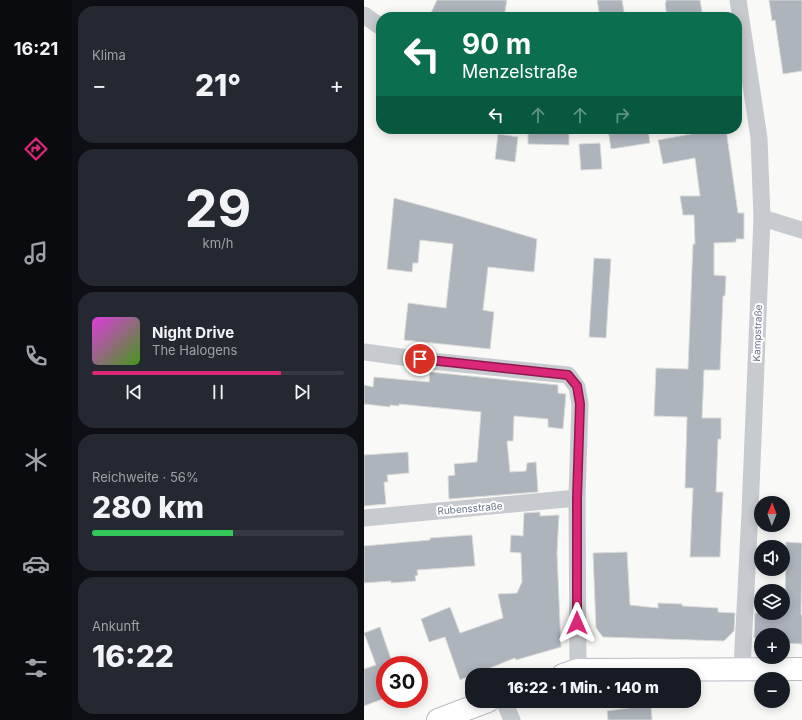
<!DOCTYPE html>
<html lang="de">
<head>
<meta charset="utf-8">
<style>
	:root { --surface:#171b24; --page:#242831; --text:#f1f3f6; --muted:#9ea1a6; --line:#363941; --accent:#db2777 }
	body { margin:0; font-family:Inter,sans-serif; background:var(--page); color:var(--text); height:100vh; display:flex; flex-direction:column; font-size:15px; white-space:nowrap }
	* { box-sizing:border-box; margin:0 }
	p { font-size:13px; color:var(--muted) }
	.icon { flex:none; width:22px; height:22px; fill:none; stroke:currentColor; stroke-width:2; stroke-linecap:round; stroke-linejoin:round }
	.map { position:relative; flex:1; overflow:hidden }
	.sheet { display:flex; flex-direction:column; gap:6px; padding:6px; background:#0d0f14; width:292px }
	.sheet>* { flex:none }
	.guide { position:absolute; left:12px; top:12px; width:366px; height:122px; border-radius:16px; box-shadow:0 2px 10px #0003; background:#0b6e4f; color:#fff; overflow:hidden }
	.needle { width:26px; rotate:1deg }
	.buttons { position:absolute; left:390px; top:496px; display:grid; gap:8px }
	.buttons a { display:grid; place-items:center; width:36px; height:36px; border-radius:50%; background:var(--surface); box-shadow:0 2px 10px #0003; font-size:20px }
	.speed { position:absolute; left:12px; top:656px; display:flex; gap:8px; font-size:20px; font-weight:700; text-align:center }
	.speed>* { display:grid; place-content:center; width:52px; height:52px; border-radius:50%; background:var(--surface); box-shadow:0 2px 10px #0003; line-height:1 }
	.speed .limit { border:6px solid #d22; background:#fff; color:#111 }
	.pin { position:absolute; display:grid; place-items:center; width:34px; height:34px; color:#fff; margin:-17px; border:2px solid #fff; border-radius:50%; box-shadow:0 1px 4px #0007 }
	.me { position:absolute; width:44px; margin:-22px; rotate:0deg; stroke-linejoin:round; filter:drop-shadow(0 0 3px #0008) }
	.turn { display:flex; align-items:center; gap:14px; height:84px; padding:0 20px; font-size:18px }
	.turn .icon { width:52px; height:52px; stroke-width:2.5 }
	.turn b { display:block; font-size:28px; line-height:34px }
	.lanes { display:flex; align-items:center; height:38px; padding:0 20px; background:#0003; justify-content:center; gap:20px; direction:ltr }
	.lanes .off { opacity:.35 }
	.big { font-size:30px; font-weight:800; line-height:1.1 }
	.sheet .widget { flex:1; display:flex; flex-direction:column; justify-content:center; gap:6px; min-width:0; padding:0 14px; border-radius:16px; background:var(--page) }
	.sheet .dial { align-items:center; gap:0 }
	.dial b { font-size:52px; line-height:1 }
	.song { display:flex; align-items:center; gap:12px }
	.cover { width:48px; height:48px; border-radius:6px; background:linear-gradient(135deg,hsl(300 70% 55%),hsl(100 70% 35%)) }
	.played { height:4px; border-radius:2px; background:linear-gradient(90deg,var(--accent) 75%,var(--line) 75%) }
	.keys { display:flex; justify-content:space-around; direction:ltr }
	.heat { display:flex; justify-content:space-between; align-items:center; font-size:22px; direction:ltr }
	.charge { height:6px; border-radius:3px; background:linear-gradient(90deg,#34c759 56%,var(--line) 0) }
	.trip { position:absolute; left:101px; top:668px; width:236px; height:40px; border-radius:16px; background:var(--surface); box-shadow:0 2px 10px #0003; font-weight:800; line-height:40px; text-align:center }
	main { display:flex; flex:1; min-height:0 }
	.menu { display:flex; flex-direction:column; width:72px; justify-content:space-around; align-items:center; background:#090b0e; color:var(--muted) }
	.menu .icon { width:28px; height:28px }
	.menu .active { color:var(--accent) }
	.menu b { font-size:18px; color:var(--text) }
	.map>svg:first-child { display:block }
</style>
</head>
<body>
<main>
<nav class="menu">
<b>16:21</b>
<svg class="icon active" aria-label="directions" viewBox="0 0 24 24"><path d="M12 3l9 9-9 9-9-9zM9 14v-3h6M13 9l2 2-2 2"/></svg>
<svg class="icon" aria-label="music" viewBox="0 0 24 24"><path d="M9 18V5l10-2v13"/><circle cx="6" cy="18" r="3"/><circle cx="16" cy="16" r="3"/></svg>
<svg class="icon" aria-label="phone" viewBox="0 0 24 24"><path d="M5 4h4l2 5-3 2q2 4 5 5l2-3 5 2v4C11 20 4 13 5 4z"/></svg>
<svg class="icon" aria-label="climate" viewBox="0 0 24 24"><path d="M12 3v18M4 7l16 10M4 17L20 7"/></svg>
<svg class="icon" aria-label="car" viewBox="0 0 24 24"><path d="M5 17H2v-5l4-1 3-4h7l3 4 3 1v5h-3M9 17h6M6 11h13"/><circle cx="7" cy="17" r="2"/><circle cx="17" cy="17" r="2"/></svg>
<svg class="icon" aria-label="filters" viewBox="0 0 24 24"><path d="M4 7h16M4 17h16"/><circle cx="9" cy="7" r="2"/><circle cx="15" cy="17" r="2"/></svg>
</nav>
<section class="sheet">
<div class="widget"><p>Klima</p>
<div class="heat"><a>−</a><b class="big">21°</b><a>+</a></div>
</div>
<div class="widget dial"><b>29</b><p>km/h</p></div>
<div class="widget">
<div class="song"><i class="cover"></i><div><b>Night Drive</b><p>The Halogens</p></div></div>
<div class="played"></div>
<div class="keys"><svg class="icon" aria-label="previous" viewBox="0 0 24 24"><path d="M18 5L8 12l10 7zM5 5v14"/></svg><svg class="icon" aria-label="pause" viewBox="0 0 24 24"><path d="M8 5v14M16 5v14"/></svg><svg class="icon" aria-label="next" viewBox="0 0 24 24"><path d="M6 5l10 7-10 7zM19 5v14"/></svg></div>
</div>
<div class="widget"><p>Reichweite · 56%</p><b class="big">280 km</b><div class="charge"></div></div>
<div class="widget"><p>Ankunft</p><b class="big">16:22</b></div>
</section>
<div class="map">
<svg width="438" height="720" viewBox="0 0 438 720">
	<rect width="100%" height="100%" fill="#f9f9f7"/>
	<g fill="#aeb4bc" stroke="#dbdbd9">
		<polygon points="73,0 143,0 140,17 65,17"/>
		<polygon points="233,0 258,0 261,17 236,17"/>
		<polygon points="302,0 336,0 339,17 303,17 301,3 302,2"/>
		<polygon points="405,0 438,0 438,71 419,74 411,20 408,21"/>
		<polygon points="164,129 205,129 205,145 164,144"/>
		<polygon points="244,129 284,129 286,143 247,149"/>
		<polygon points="326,129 362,129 374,213 380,213 380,239 372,239 372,242 350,243 350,275 362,276 361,296 359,296 356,370 340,370 338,418 357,418 357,439 354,439 352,492 359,492 356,557 326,557 329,488 321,488 323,417 290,416 292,368 324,369 329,244 331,244 330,215 319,215 316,196 336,196 331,158 299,164 294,140 327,134"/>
		<polygon points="134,134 154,137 151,162 131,159"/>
		<polygon points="236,143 238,169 217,170 215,144"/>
		<polygon points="30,198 92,215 173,239 170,272 124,267 119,310 130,312 126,349 40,340 44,303 82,308 89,244 56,240 54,263 49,263 48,272 23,269"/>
		<polygon points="230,258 247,259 242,338 225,337"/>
		<polygon points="66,372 194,385 194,393 202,394 199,429 184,427 184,419 150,416 149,441 143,441 146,472 162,471 163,463 172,462 174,492 85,499 84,476 91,475 90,464 113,462 117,412 35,404 35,406 26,405 26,407 0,404 0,385 9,387 10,377 65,382"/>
		<polygon points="44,452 45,473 23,475 24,482 20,482 22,504 0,506 0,455"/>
		<polygon points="176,512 176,516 195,515 193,553 197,647 152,660 151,658 96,680 81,637 65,642 57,619 86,607 96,633 139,618 134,594 153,593 158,582 157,553 146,552 147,535 159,536 160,513"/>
		<polygon points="108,535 111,566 53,570 54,575 51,576 52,581 27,583 27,581 0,583 0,546 66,540 66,538"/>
		<polygon points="422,542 438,543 437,615 438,615 438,644 419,643 419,635 397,635 397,643 395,643 390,637 391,613 421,613"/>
		<polygon points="263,552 266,605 294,608 294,603 318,604 318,606 354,608 354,612 371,613 370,631 360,641 239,637 232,628 229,553"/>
		<polygon points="16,627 29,665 21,665 21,698 0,706 0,669 12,665 0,633"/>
		<polygon points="287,705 288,720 244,720 243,711"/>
	</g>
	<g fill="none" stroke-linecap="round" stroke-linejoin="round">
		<g stroke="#b9bdc3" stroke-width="24">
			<g id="secondary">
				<polyline points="199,675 214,670 438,669"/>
				<polyline points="74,720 124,701"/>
			</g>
		</g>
		<g stroke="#c7cace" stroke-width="17">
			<polyline points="374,0 395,138 398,218 386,512 378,668"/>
			<polyline points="0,15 17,27"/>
			<polyline points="398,218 438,230"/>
			<polyline points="0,352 67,361 204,375 213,387 216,404 213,498 214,670"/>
			<polyline points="0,518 213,498"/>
			<polyline points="140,701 148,720"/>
		</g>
		<use href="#secondary" stroke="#fff" stroke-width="22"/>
	</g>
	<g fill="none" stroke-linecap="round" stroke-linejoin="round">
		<g stroke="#8e194d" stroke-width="10">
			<polyline id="route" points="56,359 204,375 213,386 216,404 213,498 213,623"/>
		</g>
		<use href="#route" stroke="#db2777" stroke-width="7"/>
	</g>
	<g text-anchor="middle" stroke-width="4" stroke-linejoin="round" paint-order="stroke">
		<g font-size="10" fill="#687488" stroke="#fff">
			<text transform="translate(393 333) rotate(-88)" y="4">Kampstraße</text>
			<text transform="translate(106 508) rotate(-5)" y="4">Rubensstraße</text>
		</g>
	</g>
</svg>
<div class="buttons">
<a><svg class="needle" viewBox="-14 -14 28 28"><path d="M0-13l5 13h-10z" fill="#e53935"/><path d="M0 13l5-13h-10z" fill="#9ea1a6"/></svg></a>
<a><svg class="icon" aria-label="sound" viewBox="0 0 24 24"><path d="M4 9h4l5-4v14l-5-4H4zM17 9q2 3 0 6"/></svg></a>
<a><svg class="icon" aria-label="layers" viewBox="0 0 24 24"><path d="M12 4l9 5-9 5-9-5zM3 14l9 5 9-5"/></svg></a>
<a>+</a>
<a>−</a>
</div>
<div class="speed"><div class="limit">30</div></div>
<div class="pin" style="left:56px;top:359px;background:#d93025"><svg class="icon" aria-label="arrive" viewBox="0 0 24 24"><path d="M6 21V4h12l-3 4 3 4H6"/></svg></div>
<svg class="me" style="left:213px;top:623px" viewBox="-20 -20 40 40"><path d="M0-17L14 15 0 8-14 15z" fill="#db2777" stroke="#fff" stroke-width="4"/></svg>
<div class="trip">16:22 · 1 Min. · 140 m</div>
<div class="guide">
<div class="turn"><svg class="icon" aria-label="left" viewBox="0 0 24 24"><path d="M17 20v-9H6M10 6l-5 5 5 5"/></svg><div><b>90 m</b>Menzelstraße</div></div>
<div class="lanes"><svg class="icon" aria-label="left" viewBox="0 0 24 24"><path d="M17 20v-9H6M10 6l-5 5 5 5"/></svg><svg class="icon off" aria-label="ahead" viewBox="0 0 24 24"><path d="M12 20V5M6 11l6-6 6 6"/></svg><svg class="icon off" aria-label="ahead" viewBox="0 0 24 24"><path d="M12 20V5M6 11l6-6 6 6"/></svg><svg class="icon off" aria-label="right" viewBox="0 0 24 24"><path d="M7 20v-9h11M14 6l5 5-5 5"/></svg></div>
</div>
</div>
</main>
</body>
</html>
